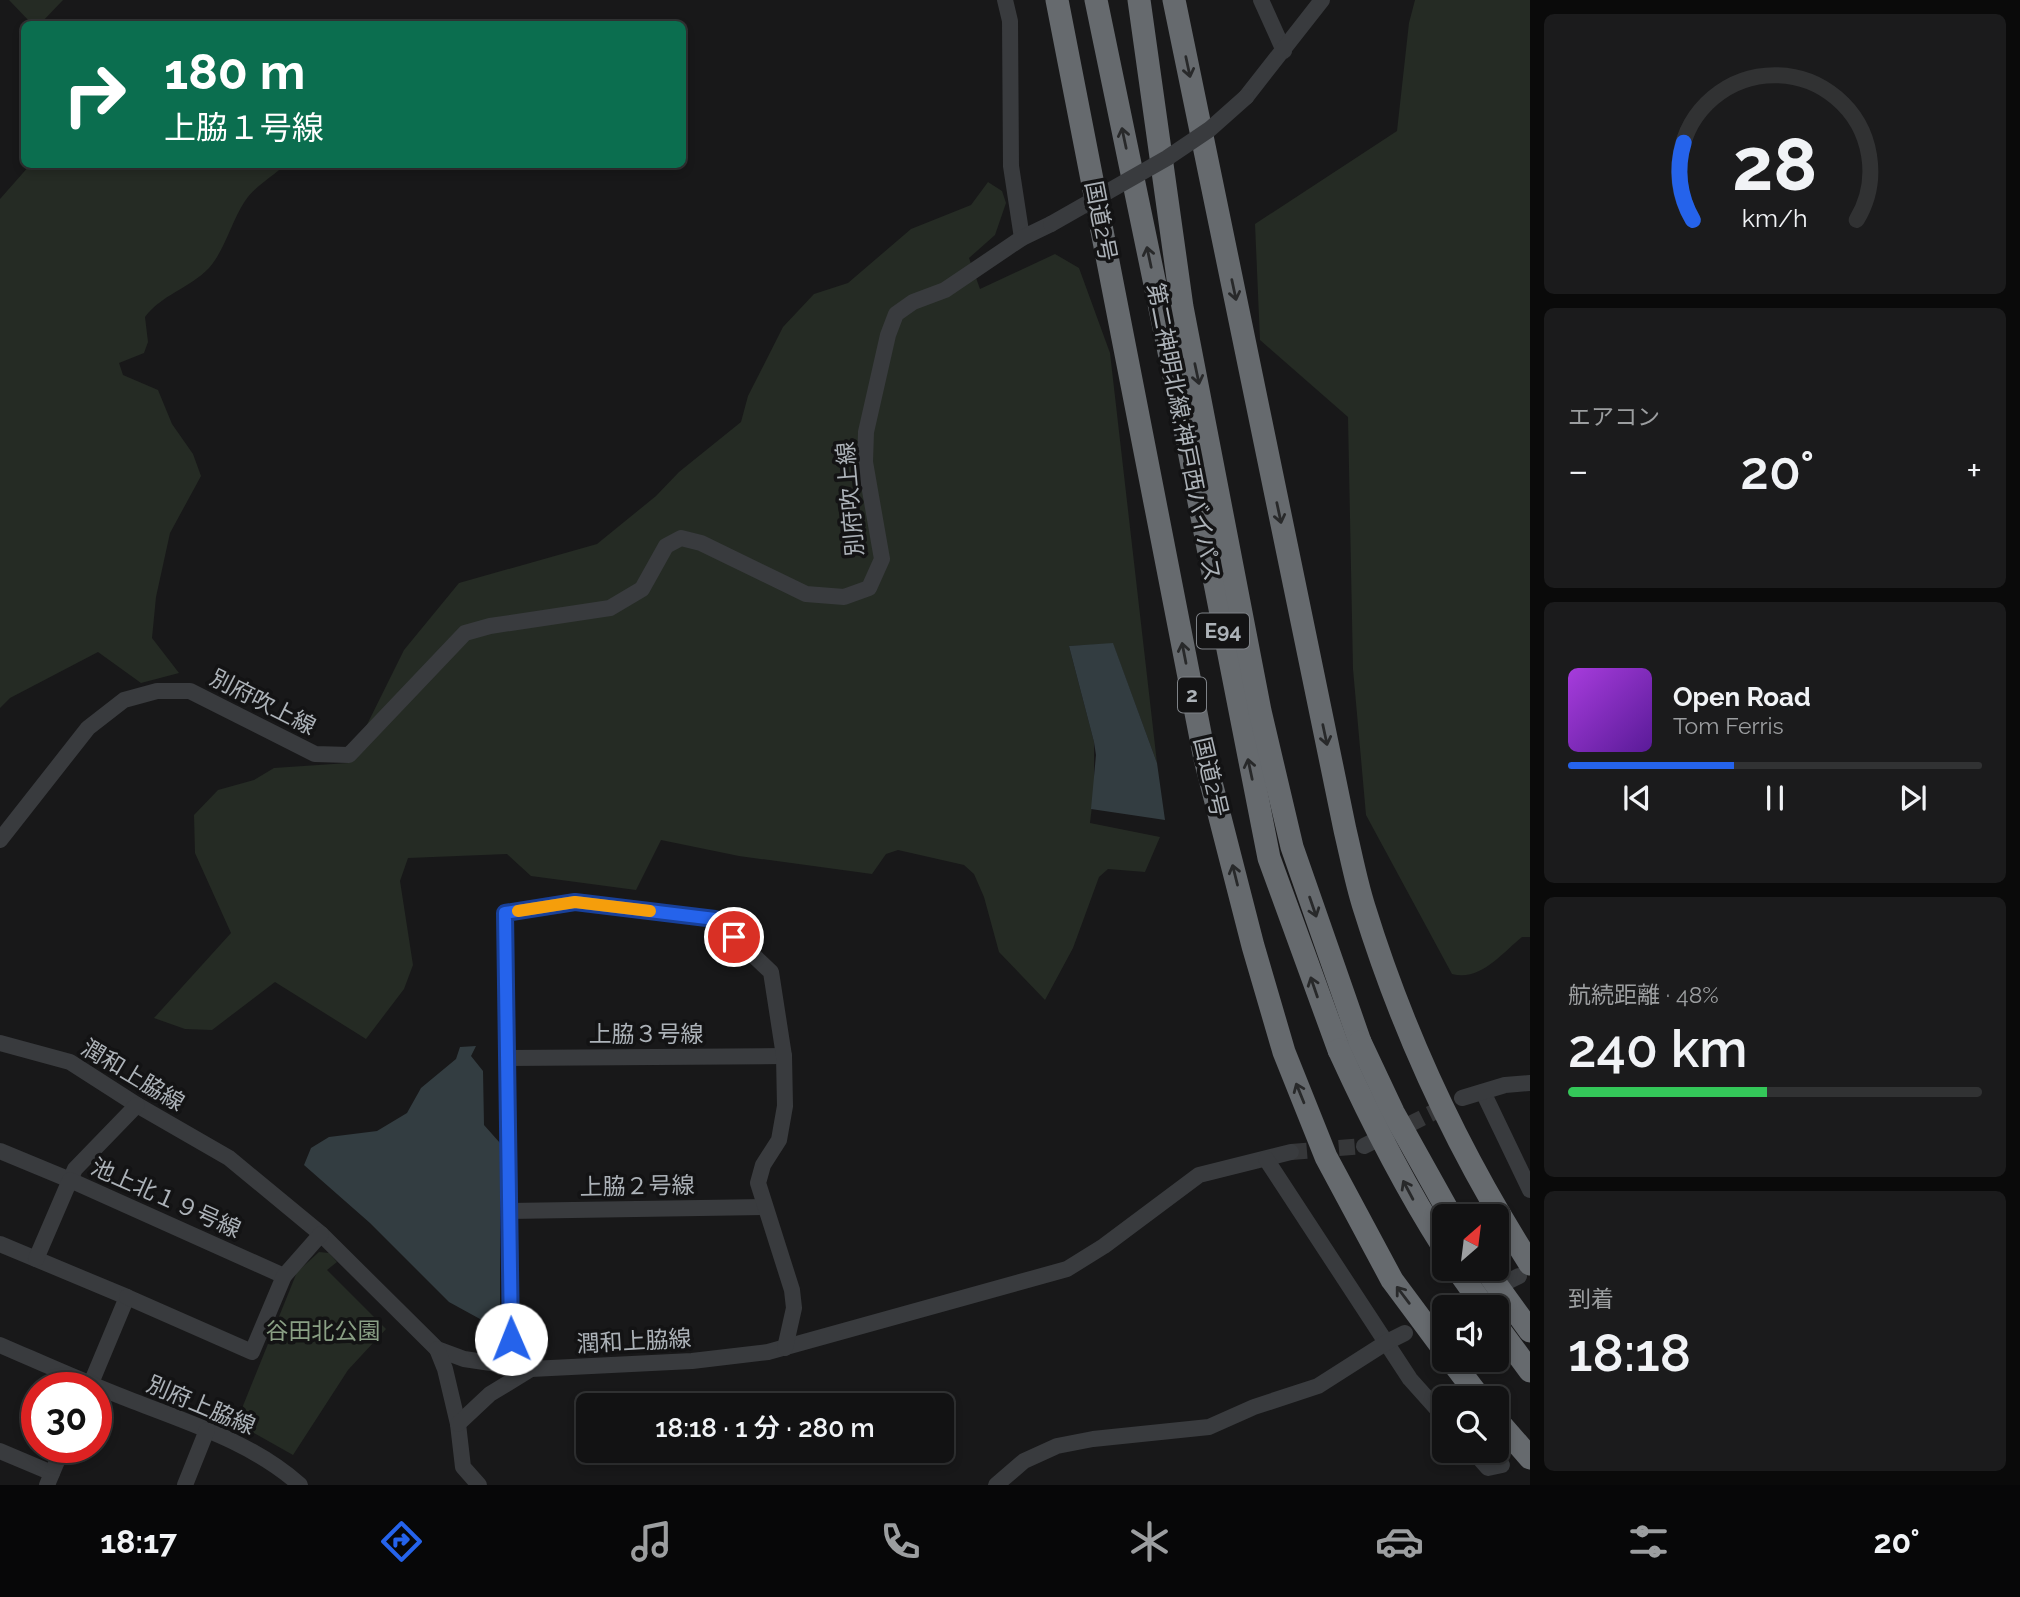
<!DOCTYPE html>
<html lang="ja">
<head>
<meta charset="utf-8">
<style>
	:root { --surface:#121213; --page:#1b1b1c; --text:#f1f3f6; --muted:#9c9ea0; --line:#313233; --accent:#2563eb }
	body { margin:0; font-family:Raleway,"Noto Sans JP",sans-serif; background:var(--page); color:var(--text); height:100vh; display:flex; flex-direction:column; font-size:26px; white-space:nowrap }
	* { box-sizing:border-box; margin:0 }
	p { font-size:23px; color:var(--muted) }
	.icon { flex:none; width:38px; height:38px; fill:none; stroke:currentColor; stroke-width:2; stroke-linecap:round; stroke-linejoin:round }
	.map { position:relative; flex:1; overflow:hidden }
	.details { display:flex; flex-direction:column; gap:14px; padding:14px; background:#0a0a0a; width:490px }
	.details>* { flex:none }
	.guide { position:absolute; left:21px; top:21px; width:665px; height:147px; border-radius:10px; box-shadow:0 4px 10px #0003,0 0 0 2px var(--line); background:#0b6e4f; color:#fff; overflow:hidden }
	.needle { width:46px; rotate:28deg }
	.buttons { position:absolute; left:1432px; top:1204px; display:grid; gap:14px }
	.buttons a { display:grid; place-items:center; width:77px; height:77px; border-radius:10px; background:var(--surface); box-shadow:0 4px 10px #0003,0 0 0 2px var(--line); font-size:35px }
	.speed { position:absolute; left:21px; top:1372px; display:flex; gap:14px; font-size:35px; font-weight:700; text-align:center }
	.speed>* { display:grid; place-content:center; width:91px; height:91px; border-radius:50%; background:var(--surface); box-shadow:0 4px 10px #0003,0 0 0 2px var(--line); line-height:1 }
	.speed .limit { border:10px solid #d22; background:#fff; color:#111 }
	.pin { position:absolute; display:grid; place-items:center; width:60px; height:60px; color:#fff; margin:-30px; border:4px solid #fff; border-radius:50%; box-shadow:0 2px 7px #0007 }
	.me { position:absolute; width:77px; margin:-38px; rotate:359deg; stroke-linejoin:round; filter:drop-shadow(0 0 5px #0008) }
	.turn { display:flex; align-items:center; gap:24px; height:147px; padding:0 28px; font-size:32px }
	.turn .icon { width:91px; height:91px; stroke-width:2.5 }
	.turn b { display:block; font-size:49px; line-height:60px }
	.big { font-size:52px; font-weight:600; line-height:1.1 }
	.details .widget { flex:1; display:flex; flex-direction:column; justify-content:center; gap:10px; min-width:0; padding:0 24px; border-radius:10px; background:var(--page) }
	.details .dial { align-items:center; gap:0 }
	.dial svg { height:182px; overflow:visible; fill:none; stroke:var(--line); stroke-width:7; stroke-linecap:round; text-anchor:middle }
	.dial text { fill:var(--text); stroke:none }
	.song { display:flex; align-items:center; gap:21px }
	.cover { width:84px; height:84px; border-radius:10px; background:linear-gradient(135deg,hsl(280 70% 55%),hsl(270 70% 35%)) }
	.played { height:7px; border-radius:4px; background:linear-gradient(90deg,var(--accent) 40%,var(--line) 40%) }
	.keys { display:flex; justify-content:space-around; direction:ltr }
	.heat { display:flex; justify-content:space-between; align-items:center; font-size:38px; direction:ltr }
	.charge { height:10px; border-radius:5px; background:linear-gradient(90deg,#34c759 48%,var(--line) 0) }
	.trip { position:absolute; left:576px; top:1393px; width:378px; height:70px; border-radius:10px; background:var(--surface); box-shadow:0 4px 10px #0003,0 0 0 2px var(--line); font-weight:600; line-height:70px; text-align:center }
	.menu { display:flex; height:112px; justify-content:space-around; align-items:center; background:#070708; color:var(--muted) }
	.menu .icon { width:49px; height:49px }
	.menu .on { color:var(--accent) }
	.menu b { font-size:32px; color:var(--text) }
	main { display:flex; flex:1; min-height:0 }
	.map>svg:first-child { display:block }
</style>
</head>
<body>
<main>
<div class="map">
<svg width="1530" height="1485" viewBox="0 0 1530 1485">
	<rect width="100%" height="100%" fill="#181819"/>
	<g fill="#252b24">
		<polygon points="9,0 63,0 40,24 32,24"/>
		<path d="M 1415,0 L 1530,0 L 1530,937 L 1522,937 C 1502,953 1480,982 1452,974 L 1366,815 L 1353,669 L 1348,417 L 1260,340 L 1255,224 L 1397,131 L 1409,23 Z"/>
		<path d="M 30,165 L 285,165 C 273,176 254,187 245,201 C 231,222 226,248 209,268 C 190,288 161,295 145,317 L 148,342 L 144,353 L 119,363 L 123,375 L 158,390 L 172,424 L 193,454 L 201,476 L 170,533 L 156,597 L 152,638 L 179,673 L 141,683 L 98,652 L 10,698 L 0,708 L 0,199 Z"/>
		<polygon points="988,182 1002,191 1006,203 995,235 969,258 980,289 1055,254 1079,268 1110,353 1157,763 1113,644 1069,646 1094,742 1094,789 1090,823 1160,837 1145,872 1108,869 1099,877 1073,948 1045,1000 999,952 984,897 974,874 964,865 898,850 886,854 872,874 739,856 661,840 636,890 531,876 507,854 408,858 400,881 413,965 404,989 366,1039 275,982 212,1030 185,1029 154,1018 231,933 195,853 194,815 218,790 254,780 274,768 348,763 404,650 459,583 597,544 656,496 679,472 741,422 748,396 783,327 814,294 848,283 911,229 971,205"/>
		<polygon points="319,1252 329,1253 337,1262 327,1270 386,1329 348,1370 293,1455 236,1423 297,1272"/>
	</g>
	<g fill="#333d41">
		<polygon points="1113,643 1157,763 1165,820 1091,809 1096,755 1094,742 1069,646"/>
		<polygon points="476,1046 471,1056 483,1071 484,1125 500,1143 500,1322 480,1319 449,1302 370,1223 304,1165 311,1148 329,1137 377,1131 407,1113 421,1088 456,1059 460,1047"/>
	</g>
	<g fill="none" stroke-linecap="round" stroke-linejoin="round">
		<g stroke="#363739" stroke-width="16" stroke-dasharray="16 8" stroke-linecap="butt">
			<polyline points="1408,1125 1450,1104"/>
			<polyline points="1291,1152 1364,1146"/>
		</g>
		<g stroke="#393b3e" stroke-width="16">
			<polyline points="1005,0 1010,21 1011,166 1022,238"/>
			<polyline points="1261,0 1284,51"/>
			<polyline points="1246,97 1322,0"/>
			<polyline points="0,840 88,728 124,700 157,691 190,691 315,754 349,755 465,633 490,626 610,608 642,589 666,546 681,538 701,543 806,594 844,597 869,588 882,559 865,462 866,432 888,335 896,314 913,302 945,290 1022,238 1051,224"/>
			<polyline points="0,1043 70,1062 137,1105 229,1158 321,1234 437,1349 464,1359 531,1369 692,1361 768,1352 1067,1269 1104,1246 1199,1175 1291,1152"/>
			<polyline points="507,1058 784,1056"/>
			<polyline points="1483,1092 1530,1190"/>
			<polyline points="1462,1098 1505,1085 1530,1083"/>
			<polyline points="1364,1146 1390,1133"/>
			<polyline points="0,1151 70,1180 75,1169 137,1105"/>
			<polyline points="1266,1159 1410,1379 1444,1417"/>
			<polyline points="509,1211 765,1207"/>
			<polyline points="0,1244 127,1297 89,1388"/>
			<polyline points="36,1259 70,1180 284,1276"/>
			<polyline points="127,1297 252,1352 284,1276 321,1234"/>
			<polyline points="1456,1307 1519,1276"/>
			<polyline points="1438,1316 1444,1313"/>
			<path d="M 0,1345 C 44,1364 88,1384 133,1401 C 192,1424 253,1443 300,1485"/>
			<polyline points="437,1349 445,1369 458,1424 463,1467 479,1485"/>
			<polyline points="512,1365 505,913 575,902 715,919 771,972 784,1056 785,1106 779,1140 763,1165 758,1183 792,1290 794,1308 785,1348"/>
			<polyline points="458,1424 490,1394 531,1369"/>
			<polyline points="0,1451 52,1473"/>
			<polyline points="1473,1451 1488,1468 1502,1465"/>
			<polyline points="47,1485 63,1447"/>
			<polyline points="185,1485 207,1430"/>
			<polyline points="996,1485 1024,1461 1057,1446 1093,1439 1209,1427 1254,1407 1318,1386 1387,1342 1405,1333"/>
		</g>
		<g stroke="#666a6e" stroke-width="23">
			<polyline points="1057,0 1205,759 1253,946 1284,1052 1326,1157 1392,1280 1444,1350"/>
			<polyline points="1096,0 1180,405 1269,858 1339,1050"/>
			<polyline points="1139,0 1182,307 1260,711 1292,847 1360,1042"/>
			<path d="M 1174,0 L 1345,830 C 1351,855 1356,882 1364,907 C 1403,1033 1459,1153 1530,1264"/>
			<polyline points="1496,1325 1530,1371"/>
			<polyline points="1451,1360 1480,1398"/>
			<polyline points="1496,1419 1530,1458"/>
		</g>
		<polyline stroke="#393b3e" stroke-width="16" points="1051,224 1167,158 1210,129 1246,97"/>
		<g stroke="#666a6e" stroke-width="23">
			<polyline points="1360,1042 1393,1112 1451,1216"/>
			<path d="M 1339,1050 C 1370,1118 1403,1184 1444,1248"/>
			<polyline points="1457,1269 1484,1307"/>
			<polyline points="1485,1269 1530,1331"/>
		</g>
	</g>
	<defs><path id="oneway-shaft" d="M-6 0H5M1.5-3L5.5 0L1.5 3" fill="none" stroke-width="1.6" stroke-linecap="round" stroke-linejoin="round" transform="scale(1.75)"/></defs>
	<g stroke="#28292a">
		<use href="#oneway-shaft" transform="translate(1188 67) rotate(78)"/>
		<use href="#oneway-shaft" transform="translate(1124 138) rotate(-102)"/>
		<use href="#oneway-shaft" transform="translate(1149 257) rotate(-102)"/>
		<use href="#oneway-shaft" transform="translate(1234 290) rotate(78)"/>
		<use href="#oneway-shaft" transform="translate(1197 374) rotate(78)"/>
		<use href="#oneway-shaft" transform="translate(1279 513) rotate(78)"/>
		<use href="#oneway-shaft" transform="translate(1184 653) rotate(-101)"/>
		<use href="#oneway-shaft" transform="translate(1325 735) rotate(78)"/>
		<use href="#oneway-shaft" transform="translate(1250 769) rotate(-102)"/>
		<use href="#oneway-shaft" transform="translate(1235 875) rotate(-104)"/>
		<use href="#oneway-shaft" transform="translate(1313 907) rotate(71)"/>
		<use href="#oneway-shaft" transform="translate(1314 987) rotate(-109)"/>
		<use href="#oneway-shaft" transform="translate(1300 1093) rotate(-112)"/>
		<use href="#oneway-shaft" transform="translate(1408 1190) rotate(-118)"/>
		<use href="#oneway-shaft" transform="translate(1403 1295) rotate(-127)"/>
	</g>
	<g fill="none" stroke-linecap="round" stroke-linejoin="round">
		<g stroke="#184099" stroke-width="18">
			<polyline id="route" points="511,1339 505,913 575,902 715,919 734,937"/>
		</g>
		<use href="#route" stroke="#2563eb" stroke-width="12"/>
		<polyline stroke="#f59e0b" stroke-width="12" points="518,911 575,902 650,911"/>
	</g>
	<g text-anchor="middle" stroke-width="7" stroke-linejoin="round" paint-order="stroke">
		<g fill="#131314" stroke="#7e8287" stroke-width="2">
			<rect x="1197" y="613.5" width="52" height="35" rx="5"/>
			<rect x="1178" y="677.5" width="28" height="35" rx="5"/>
		</g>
		<g font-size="21" font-weight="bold" fill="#acb2b8">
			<text x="1223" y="638">E94</text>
			<text x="1192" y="702">2</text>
		</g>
		<g font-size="23" fill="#acb2b8" stroke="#131314">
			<text transform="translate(1101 221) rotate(79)" y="8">国道2号</text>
			<text transform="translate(1184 432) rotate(79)" y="8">第二神明北線;神戸西バイパス</text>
			<text transform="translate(850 499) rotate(-95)" y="8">別府吹上線</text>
			<text transform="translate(263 702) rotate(27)" y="8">別府吹上線</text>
			<text transform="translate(1211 777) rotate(77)" y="8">国道2号</text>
			<text x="646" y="1042">上脇３号線</text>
			<text transform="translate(133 1075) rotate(31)" y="8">潤和上脇線</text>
			<text transform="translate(637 1186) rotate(-1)" y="8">上脇２号線</text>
			<text transform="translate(166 1198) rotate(24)" y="8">池上北１９号線</text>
			<text transform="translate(634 1341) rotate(-3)" y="8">潤和上脇線</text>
			<text transform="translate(201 1405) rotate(23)" y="8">別府上脇線</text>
		</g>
		<g font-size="23" fill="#8aa085" stroke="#131314">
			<text x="323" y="1339">谷田北公園</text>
		</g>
	</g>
</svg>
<div class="buttons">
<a><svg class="needle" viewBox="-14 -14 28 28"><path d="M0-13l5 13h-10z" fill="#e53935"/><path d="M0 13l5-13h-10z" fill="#9c9ea0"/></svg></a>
<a><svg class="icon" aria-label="sound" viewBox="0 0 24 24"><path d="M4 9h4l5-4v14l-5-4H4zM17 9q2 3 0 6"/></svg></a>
<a><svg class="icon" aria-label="search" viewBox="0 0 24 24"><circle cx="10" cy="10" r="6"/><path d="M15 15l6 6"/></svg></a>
</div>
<div class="speed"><div class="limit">30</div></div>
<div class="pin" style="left:734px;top:937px;background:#d93025"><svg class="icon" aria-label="arrive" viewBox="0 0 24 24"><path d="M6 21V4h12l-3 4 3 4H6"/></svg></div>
<svg class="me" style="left:511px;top:1339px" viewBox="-20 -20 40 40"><circle r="19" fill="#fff"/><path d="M0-13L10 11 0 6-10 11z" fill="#2563eb"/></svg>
<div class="trip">18:18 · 1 分 · 280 m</div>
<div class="guide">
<div class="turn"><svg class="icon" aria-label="right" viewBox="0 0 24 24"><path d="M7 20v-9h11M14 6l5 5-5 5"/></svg><div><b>180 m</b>上脇１号線</div></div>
</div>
</div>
<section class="details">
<div class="widget dial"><svg viewBox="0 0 100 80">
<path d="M14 69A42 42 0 1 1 86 69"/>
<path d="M14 69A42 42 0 0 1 10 35" stroke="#2563eb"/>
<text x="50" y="56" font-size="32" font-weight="700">28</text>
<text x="50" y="72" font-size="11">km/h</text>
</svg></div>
<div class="widget"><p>エアコン</p>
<div class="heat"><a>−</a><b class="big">20°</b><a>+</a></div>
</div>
<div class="widget">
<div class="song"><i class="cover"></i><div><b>Open Road</b><p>Tom Ferris</p></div></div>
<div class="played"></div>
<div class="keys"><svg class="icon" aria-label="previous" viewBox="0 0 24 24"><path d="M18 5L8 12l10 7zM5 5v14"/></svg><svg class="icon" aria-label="pause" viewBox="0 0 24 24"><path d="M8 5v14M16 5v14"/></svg><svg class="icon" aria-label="next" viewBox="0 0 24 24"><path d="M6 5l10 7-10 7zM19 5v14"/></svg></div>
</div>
<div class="widget"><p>航続距離 · 48%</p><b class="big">240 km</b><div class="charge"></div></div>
<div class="widget"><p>到着</p><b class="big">18:18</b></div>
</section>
</main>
<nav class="menu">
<b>18:17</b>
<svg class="icon on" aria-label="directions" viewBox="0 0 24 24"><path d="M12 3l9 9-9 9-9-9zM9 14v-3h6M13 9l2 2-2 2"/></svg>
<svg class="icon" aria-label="music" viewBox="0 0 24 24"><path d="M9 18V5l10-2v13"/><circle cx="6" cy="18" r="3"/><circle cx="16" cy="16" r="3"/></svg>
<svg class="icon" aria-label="phone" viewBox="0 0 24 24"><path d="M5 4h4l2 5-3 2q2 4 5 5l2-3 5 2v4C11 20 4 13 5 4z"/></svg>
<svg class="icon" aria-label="climate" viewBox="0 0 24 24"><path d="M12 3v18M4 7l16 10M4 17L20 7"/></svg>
<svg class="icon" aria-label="car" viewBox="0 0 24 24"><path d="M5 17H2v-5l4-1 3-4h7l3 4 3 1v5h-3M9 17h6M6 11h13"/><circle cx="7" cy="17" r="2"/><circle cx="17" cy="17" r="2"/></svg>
<svg class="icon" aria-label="filters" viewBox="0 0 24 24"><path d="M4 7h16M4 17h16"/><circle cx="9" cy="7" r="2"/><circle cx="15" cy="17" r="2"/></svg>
<b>20°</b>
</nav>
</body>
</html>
